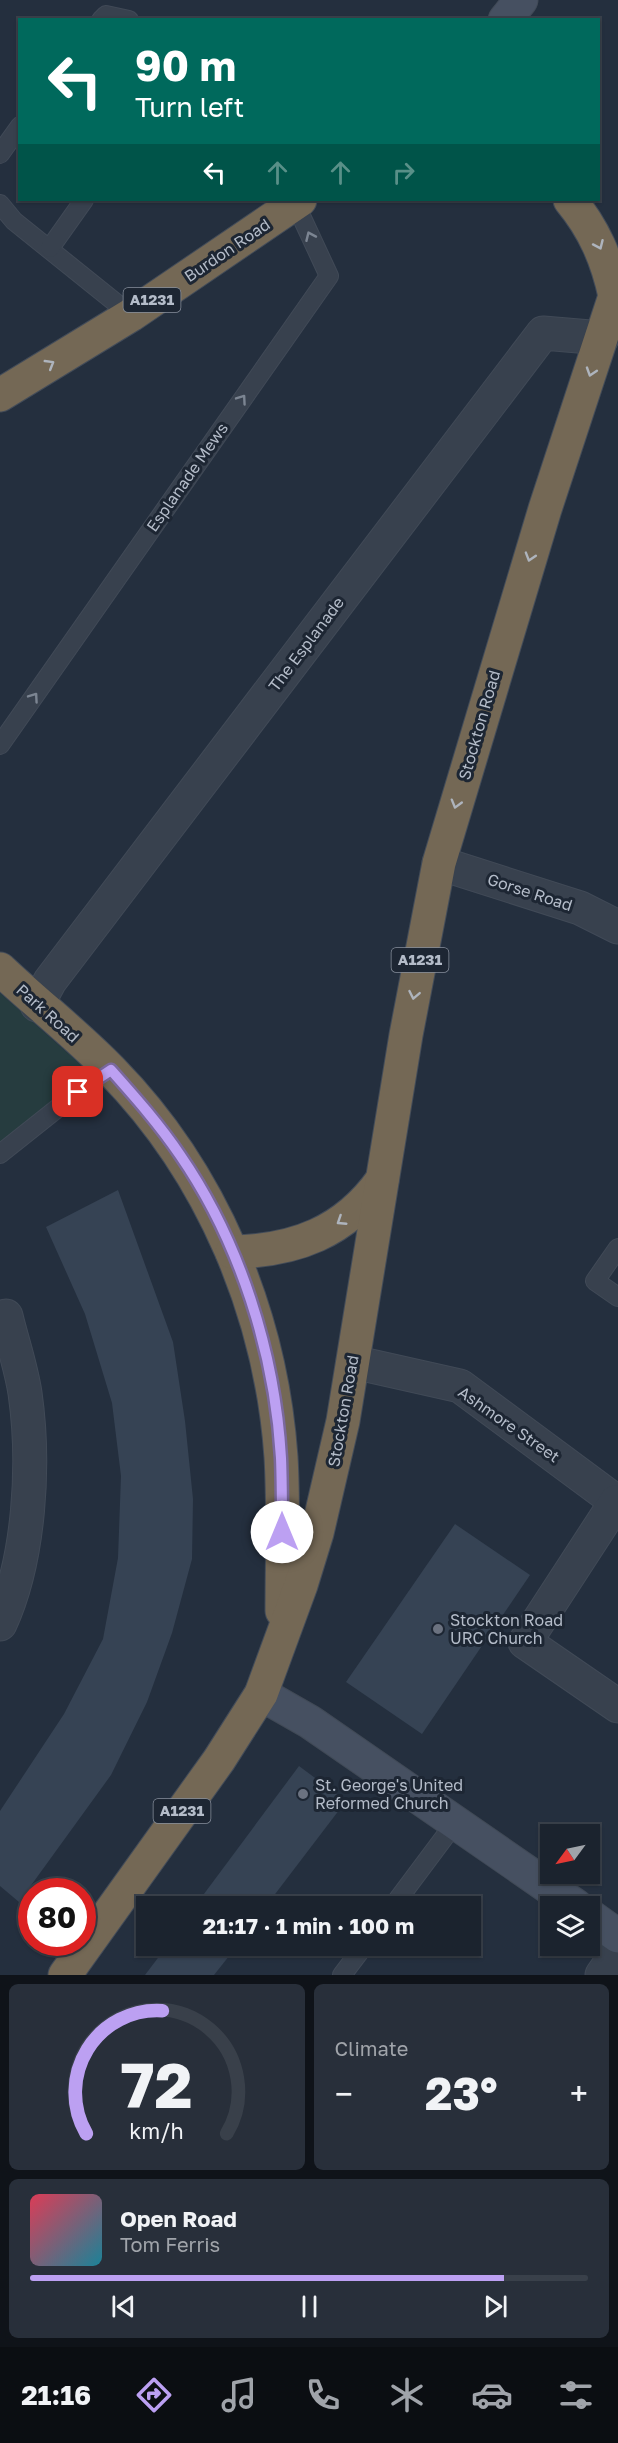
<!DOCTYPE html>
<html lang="en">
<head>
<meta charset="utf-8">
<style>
	:root { --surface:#1b232e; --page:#282f3a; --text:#f1f3f6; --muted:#a0a4aa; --line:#39404a; --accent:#bca0f2 }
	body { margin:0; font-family:"Golos Text",sans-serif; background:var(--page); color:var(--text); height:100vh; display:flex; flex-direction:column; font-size:22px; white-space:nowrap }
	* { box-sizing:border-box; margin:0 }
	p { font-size:20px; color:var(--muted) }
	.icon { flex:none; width:33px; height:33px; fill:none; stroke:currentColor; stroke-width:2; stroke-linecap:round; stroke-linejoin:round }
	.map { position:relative; height:1975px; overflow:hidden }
	.details { display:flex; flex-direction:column; gap:9px; padding:9px; background:#0f1319; flex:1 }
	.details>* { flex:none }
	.guide { position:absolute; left:18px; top:18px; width:582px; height:183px; border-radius:0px; box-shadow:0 2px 4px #0004,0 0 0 2px var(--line); background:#00695c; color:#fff; overflow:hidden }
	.needle { width:39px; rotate:237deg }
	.buttons { position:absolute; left:540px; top:1824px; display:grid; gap:12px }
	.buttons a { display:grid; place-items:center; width:60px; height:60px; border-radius:0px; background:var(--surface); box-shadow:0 2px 4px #0004,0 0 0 2px var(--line); font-size:30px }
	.speed { position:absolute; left:18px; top:1878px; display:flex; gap:12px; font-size:30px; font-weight:700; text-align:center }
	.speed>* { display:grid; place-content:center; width:78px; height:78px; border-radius:50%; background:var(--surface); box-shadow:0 2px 4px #0004,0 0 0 2px var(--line); line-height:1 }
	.speed .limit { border:9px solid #d22; background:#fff; color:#111 }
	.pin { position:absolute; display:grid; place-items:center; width:51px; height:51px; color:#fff; margin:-26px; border-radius:12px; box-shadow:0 3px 9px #0006 }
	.me { position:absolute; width:66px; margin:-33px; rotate:0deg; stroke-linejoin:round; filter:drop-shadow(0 0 4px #0008) }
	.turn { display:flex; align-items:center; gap:21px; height:126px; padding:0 18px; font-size:27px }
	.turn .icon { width:78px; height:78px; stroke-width:2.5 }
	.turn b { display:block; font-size:42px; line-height:51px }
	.lanes { display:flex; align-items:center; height:57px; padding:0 18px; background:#0003; justify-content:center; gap:30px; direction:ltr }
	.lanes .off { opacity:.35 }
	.big { font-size:45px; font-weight:700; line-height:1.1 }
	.details .tile { flex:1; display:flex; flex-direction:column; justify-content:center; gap:9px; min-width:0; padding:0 21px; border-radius:9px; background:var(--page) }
	.details .dial { align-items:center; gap:0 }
	.dial svg { height:156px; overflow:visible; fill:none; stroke:var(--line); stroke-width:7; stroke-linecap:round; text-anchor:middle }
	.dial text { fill:var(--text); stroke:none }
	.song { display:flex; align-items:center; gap:18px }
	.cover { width:72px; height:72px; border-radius:9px; background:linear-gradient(135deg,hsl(350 70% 55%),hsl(190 70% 35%)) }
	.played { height:6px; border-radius:3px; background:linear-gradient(90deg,var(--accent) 85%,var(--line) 85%) }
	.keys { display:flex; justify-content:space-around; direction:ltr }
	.heat { display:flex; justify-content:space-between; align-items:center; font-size:33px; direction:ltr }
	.details .tiles { flex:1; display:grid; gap:9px; grid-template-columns:1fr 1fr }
	.tile:last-child { grid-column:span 2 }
	.trip { position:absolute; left:136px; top:1896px; width:345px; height:60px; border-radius:0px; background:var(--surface); box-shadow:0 2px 4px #0004,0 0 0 2px var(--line); font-weight:700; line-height:60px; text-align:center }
	.dock { display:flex; height:96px; justify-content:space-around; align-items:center; background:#0b0e12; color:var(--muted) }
	.dock .icon { width:42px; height:42px }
	.dock .active { color:var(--accent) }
	.dock b { font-size:27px; color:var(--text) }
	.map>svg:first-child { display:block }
</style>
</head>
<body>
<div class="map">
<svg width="618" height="1975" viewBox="0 0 618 1975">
	<rect width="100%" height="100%" fill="#242f3e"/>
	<polygon fill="#263c3f" points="0,993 97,1079 0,1153"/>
	<g fill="#364354">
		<polygon points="118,1190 173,1342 185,1421 193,1499 192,1559 172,1633 147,1702 111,1775 19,1902 0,1886 0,1811 64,1714 103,1639 118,1558 121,1476 112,1403 85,1314 46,1227"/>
		<polygon points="455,1524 530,1575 422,1734 346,1682"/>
		<polygon points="299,1766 346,1801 266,1906 195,1906"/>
		<polygon points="167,1946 237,1946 214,1975 145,1975"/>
	</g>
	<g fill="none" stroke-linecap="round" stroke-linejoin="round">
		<g stroke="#414a57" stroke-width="20">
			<g id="lane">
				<polyline points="101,20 106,15 129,20"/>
				<polyline points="0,154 20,126"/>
				<polyline points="0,204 14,221 131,315"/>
				<polyline points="50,248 84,200"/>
				<polyline points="0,745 329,276 295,203"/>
				<polyline points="0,1154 78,1092 111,1070"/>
				<polyline points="618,1248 595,1281 618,1297"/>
				<polyline points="393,1906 455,1823"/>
				<polyline points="342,1975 364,1946"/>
			</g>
		</g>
		<g stroke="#414a57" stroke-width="35">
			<g id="street">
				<polyline points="439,863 580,908 618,927"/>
				<polyline points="37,1005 50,981 543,333 602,338"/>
				<polyline points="353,1362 460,1386 618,1503"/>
				<polyline points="616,1502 525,1642 618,1706"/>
				<path d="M 0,1624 C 30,1559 35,1463 25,1393 C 21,1367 12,1341 6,1316"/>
				<polyline points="602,1975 618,1952"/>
			</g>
		</g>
		<g stroke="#414a57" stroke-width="35">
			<g id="secondary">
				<polyline points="505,20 521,0"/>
				<polyline points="261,1694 310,1722 576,1906"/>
				<polyline points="590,1916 618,1936"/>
			</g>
		</g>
		<g stroke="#434c59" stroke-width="35">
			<g id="highway">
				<polyline points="0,395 131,315 300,200"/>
				<path d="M 0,969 C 36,1003 76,1034 111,1070 C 212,1173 271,1314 281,1457 C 284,1508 282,1560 282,1611"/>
				<path d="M 232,1252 C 295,1251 345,1232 382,1180"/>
				<path d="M 65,1975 L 219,1760 L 261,1694 L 301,1585 L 317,1533 L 343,1421 L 406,1035 L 439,863 L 545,509 L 615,296 C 607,259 594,229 570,200"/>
			</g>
		</g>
		<use href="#lane" stroke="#38414e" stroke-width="18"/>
		<use href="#street" stroke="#38414e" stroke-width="33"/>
		<use href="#secondary" stroke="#465061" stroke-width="33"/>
		<use href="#highway" stroke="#746855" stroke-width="33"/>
	</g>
	<defs><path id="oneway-chevron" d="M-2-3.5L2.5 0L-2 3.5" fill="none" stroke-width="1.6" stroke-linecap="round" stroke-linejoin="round" transform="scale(1.5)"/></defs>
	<g stroke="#7c8592">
		<use href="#oneway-chevron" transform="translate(310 236) rotate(-114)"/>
		<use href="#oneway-chevron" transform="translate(242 399) rotate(-55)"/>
		<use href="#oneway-chevron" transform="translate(34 697) rotate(-55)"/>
	</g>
	<g stroke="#aeb4bd">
		<use href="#oneway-chevron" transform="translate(599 245) rotate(66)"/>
		<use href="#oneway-chevron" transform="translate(50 364) rotate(-31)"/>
		<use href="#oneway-chevron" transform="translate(591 372) rotate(108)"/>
		<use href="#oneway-chevron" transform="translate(530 557) rotate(107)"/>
		<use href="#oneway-chevron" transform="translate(456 804) rotate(106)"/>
		<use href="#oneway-chevron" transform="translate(414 995) rotate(101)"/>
		<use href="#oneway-chevron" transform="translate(341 1221) rotate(147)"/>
	</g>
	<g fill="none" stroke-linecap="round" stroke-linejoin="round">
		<g stroke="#7a689d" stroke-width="15">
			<path id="route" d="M 78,1092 L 111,1070 C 135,1097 159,1124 180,1155 C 240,1242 275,1353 281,1458 C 282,1483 282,1507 282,1532"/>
		</g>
		<use href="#route" stroke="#bca0f2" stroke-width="10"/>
	</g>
	<g fill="#6b7280" stroke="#1d2633" stroke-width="2">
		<circle cx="438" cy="1629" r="6"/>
		<circle cx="303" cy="1794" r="6"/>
	</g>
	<g text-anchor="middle" stroke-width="6" stroke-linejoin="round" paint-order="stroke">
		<g fill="#1d2633" stroke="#878f9c" stroke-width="1.5">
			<rect x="123.5" y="288" width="57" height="24" rx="4.5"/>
			<rect x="391.5" y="948" width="57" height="24" rx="4.5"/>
			<rect x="153.5" y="1799" width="57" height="24" rx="4.5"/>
		</g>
		<g font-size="15" font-weight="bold" fill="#b4bcc9">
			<text x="152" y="305">A1231</text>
			<text x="420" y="965">A1231</text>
			<text x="182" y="1816">A1231</text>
		</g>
		<g font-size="16" fill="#b4bcc9" stroke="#1d2633">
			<text transform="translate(227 250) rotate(-34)" y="6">Burdon Road</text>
			<text transform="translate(187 477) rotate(-55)" y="6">Esplanade Mews</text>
			<text transform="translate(306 644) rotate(-53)" y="6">The Esplanade</text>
			<text transform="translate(479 725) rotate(-74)" y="6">Stockton Road</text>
			<text transform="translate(530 892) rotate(18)" y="6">Gorse Road</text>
			<text transform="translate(48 1013) rotate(42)" y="6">Park Road</text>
			<text transform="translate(343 1411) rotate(-80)" y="6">Stockton Road</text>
			<text transform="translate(509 1424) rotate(35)" y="6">Ashmore Street</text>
		</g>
		<g font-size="16" fill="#b4bcc9" stroke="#1d2633" text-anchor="start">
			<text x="450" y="1626">Stockton Road<tspan x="450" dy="18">URC Church</tspan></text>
			<text x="315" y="1791">St. George's United<tspan x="315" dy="18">Reformed Church</tspan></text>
		</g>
	</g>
</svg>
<div class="buttons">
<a><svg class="needle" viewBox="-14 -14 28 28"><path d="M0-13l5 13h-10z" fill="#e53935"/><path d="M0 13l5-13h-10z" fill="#a0a4aa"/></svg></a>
<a><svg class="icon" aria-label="layers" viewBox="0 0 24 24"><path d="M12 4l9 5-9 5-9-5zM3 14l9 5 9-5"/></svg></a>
</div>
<div class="speed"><div class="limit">80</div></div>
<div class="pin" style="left:78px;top:1092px;background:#d93025"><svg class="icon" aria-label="arrive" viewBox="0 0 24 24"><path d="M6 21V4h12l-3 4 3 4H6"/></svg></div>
<svg class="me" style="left:282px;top:1532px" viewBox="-20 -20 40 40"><circle r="19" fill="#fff"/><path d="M0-13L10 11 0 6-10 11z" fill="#bca0f2"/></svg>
<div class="trip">21:17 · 1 min · 100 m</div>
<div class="guide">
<div class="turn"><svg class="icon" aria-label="left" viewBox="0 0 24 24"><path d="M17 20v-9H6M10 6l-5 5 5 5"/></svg><div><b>90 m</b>Turn left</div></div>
<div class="lanes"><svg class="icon" aria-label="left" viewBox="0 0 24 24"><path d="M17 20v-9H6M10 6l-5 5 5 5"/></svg><svg class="icon off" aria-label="ahead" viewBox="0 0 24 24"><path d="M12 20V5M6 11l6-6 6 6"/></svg><svg class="icon off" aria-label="ahead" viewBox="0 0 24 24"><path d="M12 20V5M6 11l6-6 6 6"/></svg><svg class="icon off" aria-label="right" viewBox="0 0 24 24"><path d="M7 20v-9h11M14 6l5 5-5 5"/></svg></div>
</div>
</div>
<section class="details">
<div class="tiles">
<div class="tile dial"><svg viewBox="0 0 100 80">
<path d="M14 69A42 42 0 1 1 86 69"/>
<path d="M14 69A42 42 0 0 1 53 6" stroke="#bca0f2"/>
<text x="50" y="56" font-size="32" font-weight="700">72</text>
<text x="50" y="72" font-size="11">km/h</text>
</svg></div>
<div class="tile"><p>Climate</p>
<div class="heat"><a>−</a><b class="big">23°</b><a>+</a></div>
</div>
<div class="tile">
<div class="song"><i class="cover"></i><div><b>Open Road</b><p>Tom Ferris</p></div></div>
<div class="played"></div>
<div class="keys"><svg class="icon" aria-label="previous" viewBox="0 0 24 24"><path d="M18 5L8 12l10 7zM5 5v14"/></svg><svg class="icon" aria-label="pause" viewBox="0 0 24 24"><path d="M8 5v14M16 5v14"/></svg><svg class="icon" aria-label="next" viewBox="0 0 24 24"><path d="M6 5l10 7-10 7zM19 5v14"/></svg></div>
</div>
</div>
</section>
<nav class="dock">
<b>21:16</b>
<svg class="icon active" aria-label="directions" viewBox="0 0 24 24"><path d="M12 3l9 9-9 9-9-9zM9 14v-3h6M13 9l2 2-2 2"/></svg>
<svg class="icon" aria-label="music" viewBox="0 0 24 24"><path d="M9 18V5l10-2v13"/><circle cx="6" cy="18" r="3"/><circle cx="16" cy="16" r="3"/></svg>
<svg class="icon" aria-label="phone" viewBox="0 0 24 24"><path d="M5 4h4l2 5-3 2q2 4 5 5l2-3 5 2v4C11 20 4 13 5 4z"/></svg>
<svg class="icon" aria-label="climate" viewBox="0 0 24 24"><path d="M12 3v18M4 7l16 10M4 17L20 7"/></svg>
<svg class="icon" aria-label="car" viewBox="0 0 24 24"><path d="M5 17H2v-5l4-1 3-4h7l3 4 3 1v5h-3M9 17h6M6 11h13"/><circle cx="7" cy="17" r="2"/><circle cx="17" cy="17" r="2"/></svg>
<svg class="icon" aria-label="filters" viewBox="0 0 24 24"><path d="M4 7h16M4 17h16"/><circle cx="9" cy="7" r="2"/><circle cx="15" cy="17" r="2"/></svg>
</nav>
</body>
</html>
